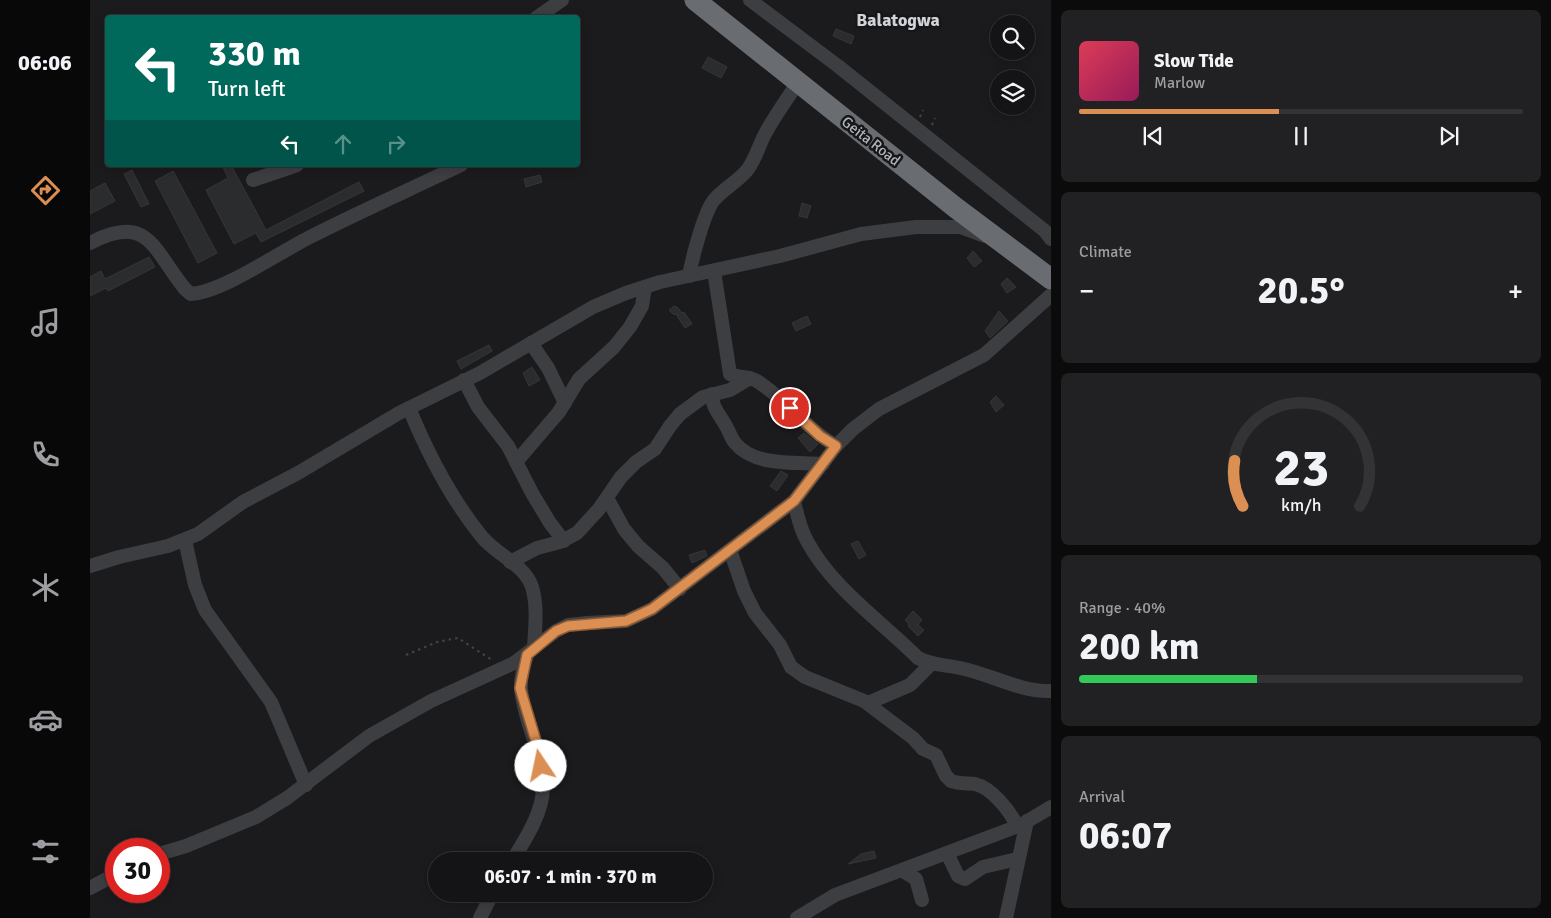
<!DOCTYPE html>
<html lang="en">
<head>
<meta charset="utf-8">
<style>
	:root { --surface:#141416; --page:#212123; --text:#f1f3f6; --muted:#9d9ea1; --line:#333335; --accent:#dc8f53 }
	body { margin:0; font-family:Signika,sans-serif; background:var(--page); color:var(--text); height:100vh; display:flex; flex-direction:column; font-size:19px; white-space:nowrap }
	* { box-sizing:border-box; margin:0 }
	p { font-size:16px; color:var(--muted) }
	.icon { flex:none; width:28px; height:28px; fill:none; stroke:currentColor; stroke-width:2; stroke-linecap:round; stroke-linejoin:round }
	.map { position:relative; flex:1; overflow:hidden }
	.side { display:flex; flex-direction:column; gap:10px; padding:10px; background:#0b0b0c; width:500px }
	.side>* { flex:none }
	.hud { position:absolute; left:15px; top:15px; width:475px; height:152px; border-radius:5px; box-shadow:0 2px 12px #0003,0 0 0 1px var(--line); background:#00695c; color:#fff; overflow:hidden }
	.buttons { position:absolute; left:900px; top:15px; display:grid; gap:10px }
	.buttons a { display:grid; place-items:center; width:45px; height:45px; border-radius:50%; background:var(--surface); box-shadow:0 2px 12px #0003,0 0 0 1px var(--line); font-size:25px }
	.speed { position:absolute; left:15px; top:838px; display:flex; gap:10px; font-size:25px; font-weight:700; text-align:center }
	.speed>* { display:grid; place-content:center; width:65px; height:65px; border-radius:50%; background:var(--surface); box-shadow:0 2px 12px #0003,0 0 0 1px var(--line); line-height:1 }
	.speed .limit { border:8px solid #d22; background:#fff; color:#111 }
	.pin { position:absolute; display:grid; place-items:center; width:42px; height:42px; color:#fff; margin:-21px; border:2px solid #fff; border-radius:50%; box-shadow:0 1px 5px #0007 }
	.me { position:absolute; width:55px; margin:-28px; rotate:349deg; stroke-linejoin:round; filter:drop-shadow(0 0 4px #0008) }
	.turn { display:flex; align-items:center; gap:18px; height:105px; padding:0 20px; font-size:22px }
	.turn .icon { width:65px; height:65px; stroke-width:2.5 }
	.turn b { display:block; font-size:35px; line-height:42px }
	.lanes { display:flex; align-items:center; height:48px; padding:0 20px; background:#0003; justify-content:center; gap:25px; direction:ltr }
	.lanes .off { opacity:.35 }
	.big { font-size:38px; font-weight:700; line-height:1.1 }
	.side .widget { flex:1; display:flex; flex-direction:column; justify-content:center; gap:8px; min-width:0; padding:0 18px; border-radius:8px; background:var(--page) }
	.side .dial { align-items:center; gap:0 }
	.dial svg { height:130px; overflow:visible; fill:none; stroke:var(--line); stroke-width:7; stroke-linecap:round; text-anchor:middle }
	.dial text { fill:var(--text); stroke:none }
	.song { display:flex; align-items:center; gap:15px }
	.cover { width:60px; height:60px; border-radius:8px; background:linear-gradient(135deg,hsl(350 70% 55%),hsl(330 70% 35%)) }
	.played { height:5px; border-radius:2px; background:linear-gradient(90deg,var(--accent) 45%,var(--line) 45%) }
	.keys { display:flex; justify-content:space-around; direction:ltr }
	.heat { display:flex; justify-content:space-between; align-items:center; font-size:28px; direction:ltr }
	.charge { height:8px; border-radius:4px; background:linear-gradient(90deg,#34c759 40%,var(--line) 0) }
	.trip { position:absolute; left:338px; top:852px; width:285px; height:50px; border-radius:25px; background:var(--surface); box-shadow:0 2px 12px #0003,0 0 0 1px var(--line); font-weight:700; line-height:50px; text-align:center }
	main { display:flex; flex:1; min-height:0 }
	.tab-bar { display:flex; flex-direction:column; width:90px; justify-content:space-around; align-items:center; background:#080809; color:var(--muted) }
	.tab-bar .icon { width:35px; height:35px }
	.tab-bar .selected { color:var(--accent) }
	.tab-bar b { font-size:22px; color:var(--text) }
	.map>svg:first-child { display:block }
</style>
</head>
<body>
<main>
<nav class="tab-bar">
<b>06:06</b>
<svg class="icon selected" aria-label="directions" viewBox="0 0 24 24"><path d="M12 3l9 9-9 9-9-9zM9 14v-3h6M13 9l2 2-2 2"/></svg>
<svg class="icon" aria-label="music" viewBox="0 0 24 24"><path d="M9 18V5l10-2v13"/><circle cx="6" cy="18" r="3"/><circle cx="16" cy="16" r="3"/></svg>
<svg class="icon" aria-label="phone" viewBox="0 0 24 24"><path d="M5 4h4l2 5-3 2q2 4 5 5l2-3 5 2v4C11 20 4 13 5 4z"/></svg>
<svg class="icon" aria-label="climate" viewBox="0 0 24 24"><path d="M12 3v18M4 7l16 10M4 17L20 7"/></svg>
<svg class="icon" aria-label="car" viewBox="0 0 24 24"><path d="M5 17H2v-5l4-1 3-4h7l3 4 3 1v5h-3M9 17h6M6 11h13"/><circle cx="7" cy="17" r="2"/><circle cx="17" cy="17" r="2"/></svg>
<svg class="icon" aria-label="filters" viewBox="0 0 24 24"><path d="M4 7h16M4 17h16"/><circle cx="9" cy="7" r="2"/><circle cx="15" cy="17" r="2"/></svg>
</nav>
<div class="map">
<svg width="961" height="918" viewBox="0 0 961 918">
	<rect width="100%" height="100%" fill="#1b1b1d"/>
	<g fill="#2b2c2e" stroke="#353638">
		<polygon points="746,29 764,36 761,44 743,36"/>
		<polygon points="618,57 637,67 631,78 612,68"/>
		<polygon points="132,165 141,165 176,230 269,182 274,191 171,242 166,233 144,244 116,190 138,178"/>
		<polygon points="42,170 59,204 51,207 34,174"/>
		<polygon points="83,171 127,253 108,263 65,181"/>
		<polygon points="450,175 452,182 436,187 434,179"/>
		<polygon points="15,183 25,201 0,214 0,191"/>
		<polygon points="712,203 721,206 717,218 709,216"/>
		<polygon points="883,251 892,261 884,267 877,258"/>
		<polygon points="59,257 65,267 18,291 16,288 0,296 0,277 11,271 15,279"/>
		<polygon points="917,278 926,287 917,293 911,284"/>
		<polygon points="584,306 587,307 592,313 594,312 602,324 595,328 587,316 589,315 583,314 579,310"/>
		<polygon points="909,311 918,321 900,338 895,331"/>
		<polygon points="717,316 721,324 706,331 702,323"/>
		<polygon points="399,345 402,351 371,369 367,361"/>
		<polygon points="442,367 450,380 439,386 433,373"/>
		<polygon points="906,396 914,405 906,412 900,402"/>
		<polygon points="714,433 728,444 720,452 708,438"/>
		<polygon points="691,471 698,475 687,491 680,486"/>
		<polygon points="768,541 776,555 769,559 761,544"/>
		<polygon points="615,550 617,556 602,563 599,555"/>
		<polygon points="823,611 832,620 828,625 834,630 828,636 818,626 819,624 815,620"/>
		<polygon points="784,851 786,858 758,864 771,854"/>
	</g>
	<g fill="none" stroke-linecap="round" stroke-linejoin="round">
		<g stroke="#424548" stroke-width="2" stroke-dasharray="2.5 4" stroke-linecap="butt">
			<polyline points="830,117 833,110"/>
			<polyline points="842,125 845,118"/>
			<polyline points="316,655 347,642 368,638 402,660"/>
		</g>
		<g stroke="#3c3e41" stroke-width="14">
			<polyline points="660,0 748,66 955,231 961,239"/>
			<polyline points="446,18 472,0"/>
			<polyline points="163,180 207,165"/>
			<path d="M 0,243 C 59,212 63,250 95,289 L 101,294 C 133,292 191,251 222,236 C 271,211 321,189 371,165"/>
			<path d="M 624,271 L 640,374 C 649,378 658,376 667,381 C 696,399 716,429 746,446"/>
			<path d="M 599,276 C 602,259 614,212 624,200 C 634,188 649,181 658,169 C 666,158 669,145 675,134 C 684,117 696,101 706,85 L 711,85"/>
			<polyline points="441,343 458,368 475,403"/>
			<polyline points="374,380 388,407 418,446 442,493 460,523 474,541"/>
			<path d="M 622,394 C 621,406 630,415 636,426 C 639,431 641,438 645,443 C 665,467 705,462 733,464"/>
			<path d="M 319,408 C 337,452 362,500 392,537 C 407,555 435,565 442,587 C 448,607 445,628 444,648"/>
			<polyline points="426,462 469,412 489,379 524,347 540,327 552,306 555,287"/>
			<polyline points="517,498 534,529 548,546 573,568 590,589"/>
			<path d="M 704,501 C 707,514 710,529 717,541 C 743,589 790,620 828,658 C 841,665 855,665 870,668 C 900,674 930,692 961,691"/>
			<polyline points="95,540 105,585 115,610 181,702 216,785"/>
			<path d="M 640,550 L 654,591 L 665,613 L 690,645 L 701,667 L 715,677 L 774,701 L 823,738 L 833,749 L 846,755 L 856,776 L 861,781 C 869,784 877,783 885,784 C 902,788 920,811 927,826"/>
			<polyline points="420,562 447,548 470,542 487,533 509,509 531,477 546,462 565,449 580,426 590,414 613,397 640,390 660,378"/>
			<polyline points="0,566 29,557 78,546 108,534 153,502 208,473 309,413 390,373 503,307 536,293 570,282 690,256 771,234 826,227 870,227 895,236"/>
			<polyline points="778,703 820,685 841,664"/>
			<polyline points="857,853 868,876 875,879 893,867 927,859"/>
			<polyline points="69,854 96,846 166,817 197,798 279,736 341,701 424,663 466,631 478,625 497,623 536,621 562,609 704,501 746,446 763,429 789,409 894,355 961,295"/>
			<path d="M 422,861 C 435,840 453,813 453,787 C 453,752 434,722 431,689 C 430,678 434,665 437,655"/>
			<polyline points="813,871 826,879 832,900"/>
			<polyline points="0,888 26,874"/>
			<polyline points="390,918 402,894"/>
			<polyline points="707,918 745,895 931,825 961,807"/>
			<polyline points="916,918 937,821"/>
		</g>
		<polyline stroke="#696d72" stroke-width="21" points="605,0 866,208 961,279"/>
	</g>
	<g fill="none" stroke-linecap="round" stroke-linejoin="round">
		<g stroke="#8f5d36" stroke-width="12">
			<polyline id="route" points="451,766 446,741 430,688 437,655 466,631 478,626 536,621 562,609 704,501 746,446 730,436 700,408"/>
		</g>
		<use href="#route" stroke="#dc8f53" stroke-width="9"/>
	</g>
	<g text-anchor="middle" stroke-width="5" stroke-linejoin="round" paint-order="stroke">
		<g font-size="15" fill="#afb5ba" stroke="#161618">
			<text transform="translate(781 141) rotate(38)" y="5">Geita Road</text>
		</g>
		<g font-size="18" font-weight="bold" fill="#d0d3d7" stroke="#161618">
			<text x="808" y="26">Balatogwa</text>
		</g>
	</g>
</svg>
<div class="buttons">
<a><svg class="icon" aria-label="search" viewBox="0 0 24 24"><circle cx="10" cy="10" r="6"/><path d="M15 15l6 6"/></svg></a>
<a><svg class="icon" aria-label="layers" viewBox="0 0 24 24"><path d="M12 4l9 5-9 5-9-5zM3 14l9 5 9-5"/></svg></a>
</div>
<div class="speed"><div class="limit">30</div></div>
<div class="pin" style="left:700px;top:408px;background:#d93025"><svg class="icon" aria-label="arrive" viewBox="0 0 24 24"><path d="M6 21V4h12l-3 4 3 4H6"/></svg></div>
<svg class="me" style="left:451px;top:766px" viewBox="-20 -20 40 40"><circle r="19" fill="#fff"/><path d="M0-13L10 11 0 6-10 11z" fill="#dc8f53"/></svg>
<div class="trip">06:07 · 1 min · 370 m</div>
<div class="hud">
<div class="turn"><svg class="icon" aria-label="left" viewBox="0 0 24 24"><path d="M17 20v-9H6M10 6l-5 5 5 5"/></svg><div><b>330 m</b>Turn left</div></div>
<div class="lanes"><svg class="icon" aria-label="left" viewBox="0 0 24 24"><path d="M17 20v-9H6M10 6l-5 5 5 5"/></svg><svg class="icon off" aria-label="ahead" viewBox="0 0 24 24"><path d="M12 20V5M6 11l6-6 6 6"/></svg><svg class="icon off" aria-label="right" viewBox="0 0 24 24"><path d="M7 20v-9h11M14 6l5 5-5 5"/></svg></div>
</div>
</div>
<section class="side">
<div class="widget">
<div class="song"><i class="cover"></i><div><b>Slow Tide</b><p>Marlow</p></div></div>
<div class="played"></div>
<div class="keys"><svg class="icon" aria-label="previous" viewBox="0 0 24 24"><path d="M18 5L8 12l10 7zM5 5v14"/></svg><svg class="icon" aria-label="pause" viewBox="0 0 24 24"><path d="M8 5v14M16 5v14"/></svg><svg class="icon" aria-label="next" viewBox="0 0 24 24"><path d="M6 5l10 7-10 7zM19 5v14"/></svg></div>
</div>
<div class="widget"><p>Climate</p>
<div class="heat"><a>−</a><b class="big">20.5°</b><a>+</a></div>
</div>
<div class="widget dial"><svg viewBox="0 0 100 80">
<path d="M14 69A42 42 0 1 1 86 69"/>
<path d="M14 69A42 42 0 0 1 9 41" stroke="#dc8f53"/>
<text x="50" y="56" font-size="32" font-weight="700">23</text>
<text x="50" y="72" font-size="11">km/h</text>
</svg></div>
<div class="widget"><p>Range · 40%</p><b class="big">200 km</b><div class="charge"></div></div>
<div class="widget"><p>Arrival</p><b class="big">06:07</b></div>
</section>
</main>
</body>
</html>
